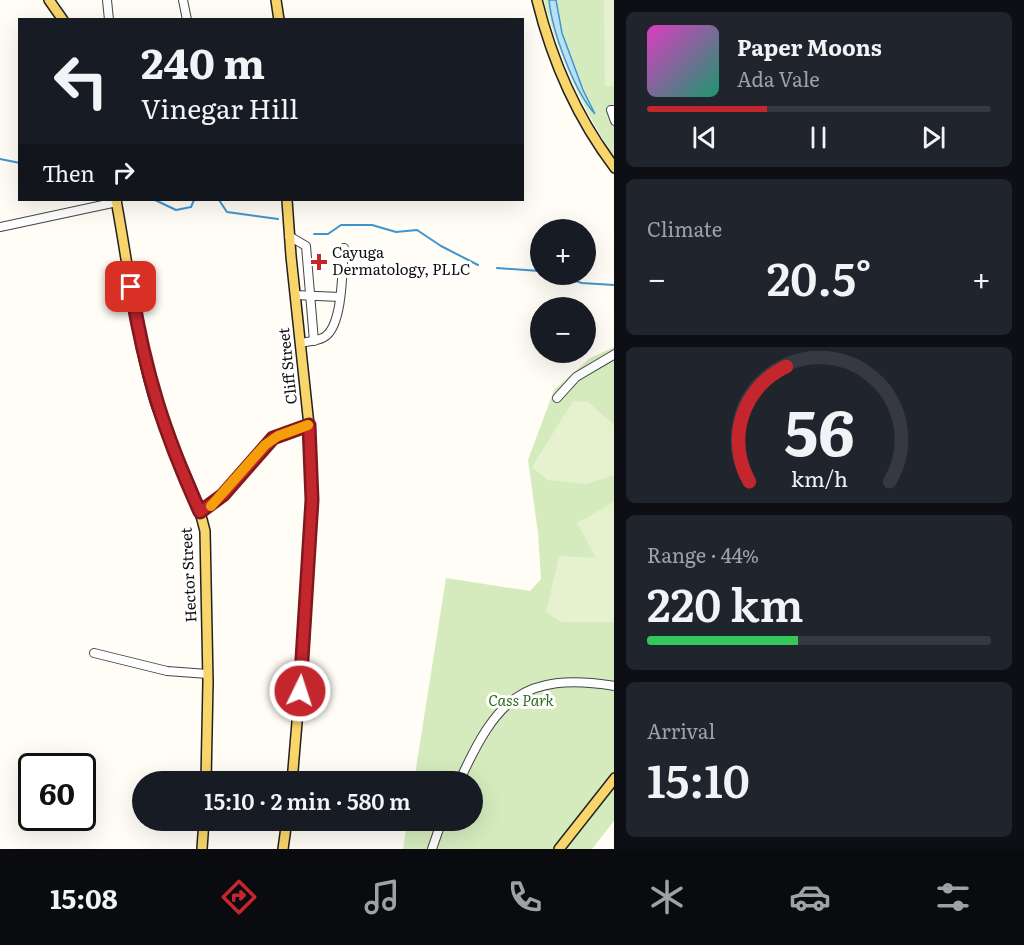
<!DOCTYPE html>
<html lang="en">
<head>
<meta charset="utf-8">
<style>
	:root { --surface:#171b24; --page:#20242c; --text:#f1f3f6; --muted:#9ea1a6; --line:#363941; --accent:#c4262e }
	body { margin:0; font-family:Literata,serif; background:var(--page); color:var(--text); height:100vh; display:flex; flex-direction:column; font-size:22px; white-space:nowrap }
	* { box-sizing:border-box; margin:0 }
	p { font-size:20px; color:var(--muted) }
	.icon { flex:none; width:33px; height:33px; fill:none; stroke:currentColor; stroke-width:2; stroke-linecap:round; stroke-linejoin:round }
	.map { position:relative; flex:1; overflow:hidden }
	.panel { display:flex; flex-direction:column; gap:12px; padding:12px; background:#0d0f14; width:410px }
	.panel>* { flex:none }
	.guide { position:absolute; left:18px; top:18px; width:506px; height:183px; border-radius:0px; box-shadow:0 6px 24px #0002; background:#171b24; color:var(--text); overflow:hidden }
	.fabs { position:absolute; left:530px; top:219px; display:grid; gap:12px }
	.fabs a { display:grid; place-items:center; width:66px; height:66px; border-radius:50%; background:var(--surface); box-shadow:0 6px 24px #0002; font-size:30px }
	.speed { position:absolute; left:18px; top:753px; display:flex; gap:12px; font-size:30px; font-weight:700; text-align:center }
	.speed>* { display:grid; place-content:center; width:78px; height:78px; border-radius:50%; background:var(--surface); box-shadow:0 6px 24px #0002; line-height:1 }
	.speed .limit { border:3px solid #111; border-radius:9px; background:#fff; color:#111 }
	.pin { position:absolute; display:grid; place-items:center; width:51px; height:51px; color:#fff; margin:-26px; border-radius:12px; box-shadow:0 3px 9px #0006 }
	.me { position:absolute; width:66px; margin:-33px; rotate:4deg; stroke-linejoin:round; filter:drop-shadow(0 0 4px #0008) }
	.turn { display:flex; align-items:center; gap:21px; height:126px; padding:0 24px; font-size:27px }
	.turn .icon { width:78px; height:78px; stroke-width:2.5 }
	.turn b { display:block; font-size:42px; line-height:51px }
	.then { display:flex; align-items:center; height:57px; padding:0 24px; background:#0003; gap:12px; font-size:22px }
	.big { font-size:45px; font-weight:600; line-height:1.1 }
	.panel .tile { flex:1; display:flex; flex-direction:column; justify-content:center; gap:9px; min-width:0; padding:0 21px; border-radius:9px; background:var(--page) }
	.panel .dial { align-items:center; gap:0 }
	.dial svg { height:156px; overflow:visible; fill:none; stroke:var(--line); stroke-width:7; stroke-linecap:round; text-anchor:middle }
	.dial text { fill:var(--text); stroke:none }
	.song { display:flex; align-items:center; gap:18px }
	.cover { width:72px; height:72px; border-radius:9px; background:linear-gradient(135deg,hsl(310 70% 55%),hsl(160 70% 35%)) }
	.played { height:6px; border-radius:3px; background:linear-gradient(90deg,var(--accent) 35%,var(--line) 35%) }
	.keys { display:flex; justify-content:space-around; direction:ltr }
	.heat { display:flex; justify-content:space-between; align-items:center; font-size:33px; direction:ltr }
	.charge { height:9px; border-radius:4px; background:linear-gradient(90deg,#34c759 44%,var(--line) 0) }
	.trip { position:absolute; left:132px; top:771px; width:351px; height:60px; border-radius:30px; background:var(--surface); box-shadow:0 6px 24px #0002; font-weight:600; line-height:60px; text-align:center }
	.dock { display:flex; height:96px; justify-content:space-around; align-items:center; background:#090b0e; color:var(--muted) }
	.dock .icon { width:42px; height:42px }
	.dock .active { color:var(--accent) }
	.dock b { font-size:27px; color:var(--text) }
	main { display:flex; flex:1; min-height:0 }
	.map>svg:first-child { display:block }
</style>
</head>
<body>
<main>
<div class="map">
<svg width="615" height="849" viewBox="0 0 615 849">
	<rect width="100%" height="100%" fill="#fffdf5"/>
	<g fill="#d5ebbd">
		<path d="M 544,0 L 614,0 L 614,157 C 582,107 559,58 544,0 Z"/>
		<polygon points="614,347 614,821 592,849 403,849 407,821 472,820 472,782 414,781 446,578 530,591 541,579 538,533 528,460 554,390 590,358"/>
	</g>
	<g fill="#e6f2cf">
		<polygon points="604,0 614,0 614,86 605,86"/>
		<polygon points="573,401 588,402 614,425 614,475 586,484 548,480 532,467"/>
		<polygon points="614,502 614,622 561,622 546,612 559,556 596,558 577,523"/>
	</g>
	<path fill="#b9e0f7" stroke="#3f96cf" stroke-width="1.5" d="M 549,0 L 556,0 L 562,33 L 583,90 L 595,114 C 574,91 552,31 549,0 Z"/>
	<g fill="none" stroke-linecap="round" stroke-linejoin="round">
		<g stroke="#3f96cf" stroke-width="2">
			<polyline points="0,159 20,163"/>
			<polyline points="155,200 176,210 191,207 194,200"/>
			<polyline points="219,200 227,212 278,219"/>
			<polyline points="314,234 328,234 341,225 372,225 396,232 417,230 441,246 478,265"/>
			<polyline points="497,268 540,271"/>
			<polyline points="554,274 582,283 615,285"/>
		</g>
		<g stroke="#444" stroke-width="10">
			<g id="minor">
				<polyline points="107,0 109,20"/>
				<polyline points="183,0 187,20"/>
				<polyline points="615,110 611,110 615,121"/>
				<polyline points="0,227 117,202"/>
				<polyline points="289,236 306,246 314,341"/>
				<polyline points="295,295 340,297"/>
				<path d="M 301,343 C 309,341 321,341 327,335 C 343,320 342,270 344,248"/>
				<polyline points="557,398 576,377 615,354"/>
				<polyline points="200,512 223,495 273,438 309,425"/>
				<polyline points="94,653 167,671 208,674"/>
				<path d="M 459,782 C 496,701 521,671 615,686"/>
				<polyline points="432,849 442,820"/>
			</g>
		</g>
		<g stroke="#222" stroke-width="12">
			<g id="major">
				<polyline points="49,0 63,20"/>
				<polyline points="276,0 279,20"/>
				<path d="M 537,0 C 552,61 577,118 615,168"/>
				<path d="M 116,200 C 128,264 135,330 153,394 C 166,441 194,483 205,531 L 208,682 L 206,782"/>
				<polyline points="287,200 291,256 310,435 312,485 305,627 292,782"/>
				<polyline points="202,849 204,820"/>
				<polyline points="283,849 287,820"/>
				<polyline points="559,849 615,778"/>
			</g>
		</g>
		<use href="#minor" stroke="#fff" stroke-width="8"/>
		<use href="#major" stroke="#f9d66b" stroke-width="9"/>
	</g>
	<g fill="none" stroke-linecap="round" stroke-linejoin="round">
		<g stroke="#7f191e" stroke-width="15">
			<path id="route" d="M 131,287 C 145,373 164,433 200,512 L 223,495 L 273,438 L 309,425 L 312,500 L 300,691"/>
		</g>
		<use href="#route" stroke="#c4262e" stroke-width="10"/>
		<polyline stroke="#f59e0b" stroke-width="10" points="211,506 265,445 278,436 308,425"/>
	</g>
	<path fill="#c4262e" stroke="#fff" stroke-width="2" d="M316 253h6v6h6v6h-6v6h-6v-6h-6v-6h6z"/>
	<g text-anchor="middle" stroke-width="6" stroke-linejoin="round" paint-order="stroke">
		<g font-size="15" fill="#111" stroke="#fff" text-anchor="start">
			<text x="332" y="258">Cayuga<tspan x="332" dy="17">Dermatology, PLLC</tspan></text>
		</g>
		<g font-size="15" fill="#111" stroke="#fff">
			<text transform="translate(288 366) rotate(-96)" y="5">Cliff Street</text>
			<text transform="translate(189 575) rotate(-93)" y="5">Hector Street</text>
		</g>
		<g font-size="15" font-style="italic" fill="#2f6b1f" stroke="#fff">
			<text x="521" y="706">Cass Park</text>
		</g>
	</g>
</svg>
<div class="fabs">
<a>+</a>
<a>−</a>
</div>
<div class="speed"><div class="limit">60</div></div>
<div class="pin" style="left:131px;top:287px;background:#d93025"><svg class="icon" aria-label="arrive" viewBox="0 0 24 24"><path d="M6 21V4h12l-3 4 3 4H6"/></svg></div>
<svg class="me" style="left:300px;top:691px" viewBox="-20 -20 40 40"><circle r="17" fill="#c4262e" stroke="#fff" stroke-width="3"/><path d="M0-11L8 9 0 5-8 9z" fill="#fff"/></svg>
<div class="trip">15:10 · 2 min · 580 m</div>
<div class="guide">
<div class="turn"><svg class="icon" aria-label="left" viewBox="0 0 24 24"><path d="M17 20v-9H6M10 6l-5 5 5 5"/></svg><div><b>240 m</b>Vinegar Hill</div></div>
<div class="then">Then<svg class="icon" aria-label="right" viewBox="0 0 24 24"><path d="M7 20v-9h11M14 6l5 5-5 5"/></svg></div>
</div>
</div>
<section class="panel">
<div class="tile">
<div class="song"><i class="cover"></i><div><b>Paper Moons</b><p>Ada Vale</p></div></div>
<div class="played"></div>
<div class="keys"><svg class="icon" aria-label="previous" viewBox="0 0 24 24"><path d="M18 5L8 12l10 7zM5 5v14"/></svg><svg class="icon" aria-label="pause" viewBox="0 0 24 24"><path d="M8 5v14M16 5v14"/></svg><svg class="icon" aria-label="next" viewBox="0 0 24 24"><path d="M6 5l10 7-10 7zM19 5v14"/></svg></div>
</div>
<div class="tile"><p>Climate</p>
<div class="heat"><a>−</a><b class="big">20.5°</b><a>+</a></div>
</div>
<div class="tile dial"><svg viewBox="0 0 100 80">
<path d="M14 69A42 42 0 1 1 86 69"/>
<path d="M14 69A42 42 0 0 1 33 10" stroke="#c4262e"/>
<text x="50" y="56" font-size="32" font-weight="700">56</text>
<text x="50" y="72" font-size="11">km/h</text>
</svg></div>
<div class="tile"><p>Range · 44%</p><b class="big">220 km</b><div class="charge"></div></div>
<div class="tile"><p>Arrival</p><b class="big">15:10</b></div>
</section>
</main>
<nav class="dock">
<b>15:08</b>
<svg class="icon active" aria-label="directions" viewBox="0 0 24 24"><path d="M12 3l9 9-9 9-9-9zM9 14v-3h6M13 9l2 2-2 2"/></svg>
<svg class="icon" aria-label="music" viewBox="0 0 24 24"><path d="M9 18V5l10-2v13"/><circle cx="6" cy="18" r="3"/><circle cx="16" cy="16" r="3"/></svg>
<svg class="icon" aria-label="phone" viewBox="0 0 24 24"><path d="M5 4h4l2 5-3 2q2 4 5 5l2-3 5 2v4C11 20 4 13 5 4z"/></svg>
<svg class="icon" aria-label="climate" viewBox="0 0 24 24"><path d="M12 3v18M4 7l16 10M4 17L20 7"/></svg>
<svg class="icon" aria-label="car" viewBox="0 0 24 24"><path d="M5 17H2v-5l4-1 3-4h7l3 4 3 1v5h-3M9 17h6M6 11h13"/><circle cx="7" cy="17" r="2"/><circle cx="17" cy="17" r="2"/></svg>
<svg class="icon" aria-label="filters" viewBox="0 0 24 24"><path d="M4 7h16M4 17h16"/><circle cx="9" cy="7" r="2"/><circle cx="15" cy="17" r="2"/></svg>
</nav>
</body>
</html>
